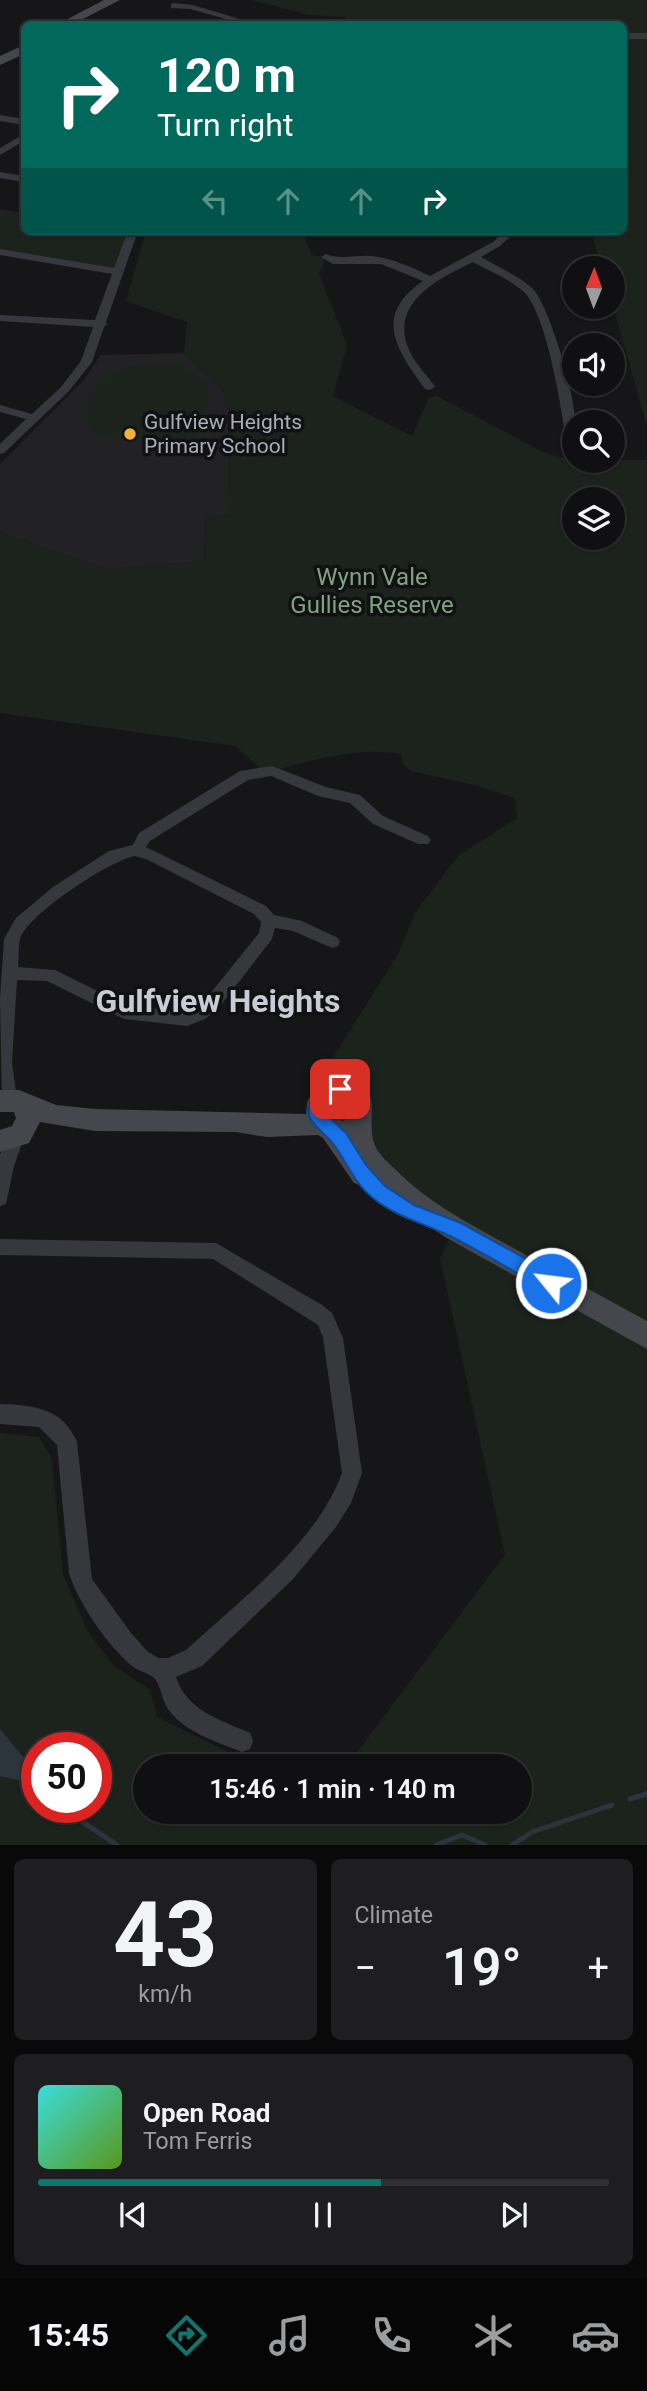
<!DOCTYPE html>
<html lang="en">
<head>
<meta charset="utf-8">
<style>
	:root { --surface:#101012; --page:#1e1e20; --text:#f1f3f6; --muted:#9c9d9f; --line:#303032; --accent:#0f766e }
	body { margin:0; font-family:Roboto,sans-serif; background:var(--page); color:var(--text); height:100vh; display:flex; flex-direction:column; font-size:26px; white-space:nowrap }
	* { box-sizing:border-box; margin:0 }
	p { font-size:23px; color:var(--muted) }
	.icon { flex:none; width:38px; height:38px; fill:none; stroke:currentColor; stroke-width:2; stroke-linecap:round; stroke-linejoin:round }
	.map { position:relative; height:1845px; overflow:hidden }
	.sheet { display:flex; flex-direction:column; gap:14px; padding:14px; background:#09090a; flex:1 }
	.sheet>* { flex:none }
	.hud { position:absolute; left:21px; top:21px; width:606px; height:214px; border-radius:10px; box-shadow:0 2px 5px #0004,0 0 0 2px var(--line); background:#00695c; color:#fff; overflow:hidden }
	.needle { width:46px; rotate:1deg }
	.fabs { position:absolute; left:562px; top:256px; display:grid; gap:14px }
	.fabs a { display:grid; place-items:center; width:63px; height:63px; border-radius:50%; background:var(--surface); box-shadow:0 2px 5px #0004,0 0 0 2px var(--line); font-size:35px }
	.speed { position:absolute; left:21px; top:1732px; display:flex; gap:14px; font-size:35px; font-weight:700; text-align:center }
	.speed>* { display:grid; place-content:center; width:91px; height:91px; border-radius:50%; background:var(--surface); box-shadow:0 2px 5px #0004,0 0 0 2px var(--line); line-height:1 }
	.speed .limit { border:10px solid #d22; background:#fff; color:#111 }
	.pin { position:absolute; display:grid; place-items:center; width:60px; height:60px; color:#fff; margin:-30px; border-radius:14px; box-shadow:0 4px 10px #0006 }
	.me { position:absolute; width:77px; margin:-38px; rotate:299deg; stroke-linejoin:round; filter:drop-shadow(0 0 5px #0008) }
	.turn { display:flex; align-items:center; gap:24px; height:147px; padding:0 21px; font-size:32px }
	.turn .icon { width:91px; height:91px; stroke-width:2.5 }
	.turn b { display:block; font-size:49px; line-height:60px }
	.lanes { display:flex; align-items:center; height:66px; padding:0 21px; background:#0003; justify-content:center; gap:35px; direction:ltr }
	.lanes .off { opacity:.35 }
	.big { font-size:52px; font-weight:600; line-height:1.1 }
	.sheet .card { flex:1; display:flex; flex-direction:column; justify-content:center; gap:10px; min-width:0; padding:0 24px; border-radius:10px; background:var(--page) }
	.sheet .dial { align-items:center; gap:0 }
	.dial b { font-size:91px; line-height:1 }
	.song { display:flex; align-items:center; gap:21px }
	.cover { width:84px; height:84px; border-radius:10px; background:linear-gradient(135deg,hsl(180 70% 55%),hsl(90 70% 35%)) }
	.played { height:7px; border-radius:4px; background:linear-gradient(90deg,var(--accent) 60%,var(--line) 60%) }
	.keys { display:flex; justify-content:space-around; direction:ltr }
	.heat { display:flex; justify-content:space-between; align-items:center; font-size:38px; direction:ltr }
	.sheet .tiles { flex:1; display:grid; gap:14px; grid-template-columns:1fr 1fr }
	.card:last-child { grid-column:span 2 }
	.trip { position:absolute; left:133px; top:1754px; width:399px; height:70px; border-radius:35px; background:var(--surface); box-shadow:0 2px 5px #0004,0 0 0 2px var(--line); font-weight:600; line-height:70px; text-align:center }
	.menu { display:flex; height:112px; justify-content:space-around; align-items:center; background:#060607; color:var(--muted) }
	.menu .icon { width:49px; height:49px }
	.menu .active { color:var(--accent) }
	.menu b { font-size:32px; color:var(--text) }
	.map>svg:first-child { display:block }
</style>
</head>
<body>
<div class="map">
<svg width="647" height="1845" viewBox="0 0 647 1845">
	<rect width="100%" height="100%" fill="#161618"/>
	<polygon fill="#222225" points="184,353 221,388 229,404 230,514 206,517 204,561 106,569 0,532 0,464 83,381 101,355"/>
	<g fill="#1c231d" fill-rule="evenodd">
		<polygon points="252,0 647,0 647,36 623,36 623,24 346,24 345,17 309,15"/>
		<polygon points="647,37 647,426 613,306 612,268 601,268 591,231 623,231 623,38"/>
		<polygon points="0,209 24,213 24,231 133,231 119,272 0,251"/>
		<path d="M 146,231 L 302,231 L 312,255 L 326,257 L 319,274 L 347,345 L 333,396 L 412,436 L 429,397 L 437,396 L 547,454 L 574,460 L 647,460 L 647,1845 L 0,1845 L 0,1433 L 39,1437 L 52,1459 L 63,1575 L 88,1632 L 114,1666 L 150,1690 L 157,1717 L 257,1766 L 145,1766 L 145,1811 L 520,1811 L 520,1766 L 347,1766 L 505,1555 L 440,1258 L 454,1229 L 378,1171 L 363,1102 L 312,1091 L 398,954 L 415,913 L 458,856 L 517,818 L 515,798 L 474,785 L 411,771 L 403,763 L 401,754 C 359,746 313,760 272,771 L 262,770 L 235,746 L 0,713 L 0,532 L 106,569 L 204,561 L 206,517 L 230,514 L 229,404 L 221,388 L 184,353 L 187,322 L 126,301 ZM 574,499 L 612,499 L 612,537 L 574,537 ZM 37,1748 L 96,1748 L 96,1808 L 37,1808 Z"/>
		<path d="M 170,363 C 196,371 219,386 205,417 C 203,422 201,427 197,431 C 178,445 109,446 92,428 C 89,424 87,418 84,413 C 104,367 122,364 170,363 Z"/>
	</g>
	<polygon fill="#2c353c" points="0,1729 29,1764 26,1782 0,1776"/>
	<g fill="none" stroke-linecap="round" stroke-linejoin="round">
		<g stroke="#2c353c" stroke-width="5">
			<polyline points="26,1782 37,1790"/>
			<polyline points="630,1799 647,1794"/>
			<polyline points="62,1808 117,1845"/>
			<polyline points="436,1845 462,1835 485,1845"/>
			<polyline points="512,1845 532,1832 612,1805"/>
		</g>
		<g fill="#37383d" fill-rule="evenodd">
			<polygon points="174,3 193,5 256,24 244,24 190,9 171,8 171,4"/>
			<rect x="623" y="33" width="24" height="6"/>
			<polygon points="0,115 24,119 24,125 0,121"/>
			<polygon points="24,134 24,141 0,155 0,148"/>
			<polygon points="0,172 24,176 24,182 0,178"/>
			<polygon points="128,231 138,231 106,322 107,324 104,327 92,362 69,391 4,453 0,454 0,444 26,419 0,412 0,405 32,414 61,387 81,361 93,327 0,321 0,315 95,320 112,274 0,255 0,249 114,268"/>
			<path d="M 505,231 L 516,231 L 500,246 L 481,257 C 498,267 517,275 532,288 C 549,304 575,395 575,420 C 575,430 574,445 574,457 L 568,453 C 563,417 548,316 524,292 C 510,279 489,271 473,262 C 438,279 387,303 410,352 C 416,365 427,375 435,387 L 429,390 L 425,389 C 397,350 372,316 423,281 L 381,264 L 333,264 L 321,257 L 326,254 C 341,260 355,255 371,256 C 392,258 411,267 430,276 L 493,242 Z"/>
			<path d="M 272,766 L 326,787 L 360,795 L 383,816 L 428,836 L 431,840 L 428,844 L 418,844 L 373,824 L 350,803 L 318,796 L 271,776 L 248,780 L 150,841 L 146,847 L 266,906 L 274,915 L 302,921 L 338,938 L 340,942 L 338,946 L 332,948 L 293,931 L 275,928 L 272,939 L 217,1010 L 205,1019 L 187,1026 L 124,1019 L 47,981 L 17,980 L 12,1063 L 17,1099 L 14,1104 L 8,1106 L 2,1104 L 0,998 L 4,939 L 16,918 L 53,887 L 109,851 L 133,845 L 139,833 L 240,771 ZM 134,856 L 146,859 L 254,914 L 261,922 L 259,933 L 205,1000 L 186,1012 L 126,1005 L 55,970 L 18,967 C 19,959 18,947 20,939 C 28,914 108,862 134,856 Z"/>
			<polygon points="15,1130 21,1133 24,1138 14,1166 6,1204 0,1206 0,1155 9,1133"/>
			<path d="M 0,1239 L 216,1243 L 322,1305 L 332,1313 L 343,1338 L 362,1473 L 351,1503 L 336,1527 L 293,1579 L 202,1666 L 176,1677 C 187,1711 221,1720 250,1733 L 253,1741 L 250,1749 L 242,1752 C 217,1742 184,1732 168,1709 C 162,1700 161,1687 155,1679 C 151,1674 138,1671 132,1666 C 108,1646 78,1603 69,1573 L 57,1445 L 39,1427 L 0,1424 L 0,1404 C 33,1405 63,1408 77,1442 L 92,1579 L 131,1633 L 147,1651 L 158,1658 L 168,1658 L 186,1650 C 239,1601 317,1543 342,1473 L 323,1338 L 318,1325 L 213,1259 L 0,1255 Z"/>
		</g>
		<g fill="#45474d" fill-rule="evenodd">
			<polygon points="104,0 120,0 73,24 58,24"/>
			<polygon points="24,45 24,54 0,65 0,56"/>
			<path d="M 342,1078 C 385,1087 367,1110 373,1140 C 376,1152 386,1161 395,1169 C 429,1204 474,1226 515,1249 C 559,1273 603,1297 647,1321 L 647,1349 L 445,1237 L 391,1200 L 373,1181 L 363,1186 L 354,1183 L 323,1138 L 318,1135 L 267,1137 L 235,1132 L 95,1131 L 40,1122 L 29,1143 L 0,1152 L 0,1130 L 12,1126 L 16,1118 L 14,1112 L 0,1112 L 0,1090 L 19,1090 L 56,1105 L 95,1109 L 306,1114 L 307,1102 L 316,1087 ZM 337,1099 L 349,1104 L 349,1115 L 343,1121 L 331,1115 L 331,1104 Z"/>
		</g>
	</g>
	<path fill="#1a73e8" stroke="#114b97" stroke-width="2" d="M 340,1082 L 349,1089 L 346,1094 L 327,1103 L 326,1114 L 346,1133 L 366,1165 L 385,1186 L 414,1205 L 461,1223 L 557,1276 L 560,1283 L 557,1289 L 551,1291 L 544,1289 C 513,1271 482,1252 450,1236 C 424,1223 396,1217 373,1198 C 355,1184 347,1163 335,1146 C 319,1124 299,1124 314,1093 Z"/>
	<circle fill="#f2b134" stroke="#111113" stroke-width="2.5" cx="130" cy="434" r="7"/>
	<g text-anchor="middle" stroke-width="7" stroke-linejoin="round" paint-order="stroke">
		<g font-size="21" fill="#a8adb8" stroke="#111113" text-anchor="start">
			<text x="144" y="429">Gulfview Heights<tspan x="144" dy="24">Primary School</tspan></text>
		</g>
		<g font-size="24" fill="#7fa381" stroke="#111113">
			<text x="372" y="585">Wynn Vale<tspan x="372" dy="28">Gullies Reserve</tspan></text>
		</g>
		<g font-size="32" font-weight="bold" fill="#c9ccd4" stroke="#111113">
			<text x="218" y="1012">Gulfview Heights</text>
		</g>
	</g>
</svg>
<div class="fabs">
<a><svg class="needle" viewBox="-14 -14 28 28"><path d="M0-13l5 13h-10z" fill="#e53935"/><path d="M0 13l5-13h-10z" fill="#9c9d9f"/></svg></a>
<a><svg class="icon" aria-label="sound" viewBox="0 0 24 24"><path d="M4 9h4l5-4v14l-5-4H4zM17 9q2 3 0 6"/></svg></a>
<a><svg class="icon" aria-label="search" viewBox="0 0 24 24"><circle cx="10" cy="10" r="6"/><path d="M15 15l6 6"/></svg></a>
<a><svg class="icon" aria-label="layers" viewBox="0 0 24 24"><path d="M12 4l9 5-9 5-9-5zM3 14l9 5 9-5"/></svg></a>
</div>
<div class="speed"><div class="limit">50</div></div>
<div class="pin" style="left:340px;top:1089px;background:#d93025"><svg class="icon" aria-label="arrive" viewBox="0 0 24 24"><path d="M6 21V4h12l-3 4 3 4H6"/></svg></div>
<svg class="me" style="left:551px;top:1283px" viewBox="-20 -20 40 40"><circle r="17" fill="#1a73e8" stroke="#fff" stroke-width="3"/><path d="M0-11L8 9 0 5-8 9z" fill="#fff"/></svg>
<div class="trip">15:46 · 1 min · 140 m</div>
<div class="hud">
<div class="turn"><svg class="icon" aria-label="right" viewBox="0 0 24 24"><path d="M7 20v-9h11M14 6l5 5-5 5"/></svg><div><b>120 m</b>Turn right</div></div>
<div class="lanes"><svg class="icon off" aria-label="left" viewBox="0 0 24 24"><path d="M17 20v-9H6M10 6l-5 5 5 5"/></svg><svg class="icon off" aria-label="ahead" viewBox="0 0 24 24"><path d="M12 20V5M6 11l6-6 6 6"/></svg><svg class="icon off" aria-label="ahead" viewBox="0 0 24 24"><path d="M12 20V5M6 11l6-6 6 6"/></svg><svg class="icon" aria-label="right" viewBox="0 0 24 24"><path d="M7 20v-9h11M14 6l5 5-5 5"/></svg></div>
</div>
</div>
<section class="sheet">
<div class="tiles">
<div class="card dial"><b>43</b><p>km/h</p></div>
<div class="card"><p>Climate</p>
<div class="heat"><a>−</a><b class="big">19°</b><a>+</a></div>
</div>
<div class="card">
<div class="song"><i class="cover"></i><div><b>Open Road</b><p>Tom Ferris</p></div></div>
<div class="played"></div>
<div class="keys"><svg class="icon" aria-label="previous" viewBox="0 0 24 24"><path d="M18 5L8 12l10 7zM5 5v14"/></svg><svg class="icon" aria-label="pause" viewBox="0 0 24 24"><path d="M8 5v14M16 5v14"/></svg><svg class="icon" aria-label="next" viewBox="0 0 24 24"><path d="M6 5l10 7-10 7zM19 5v14"/></svg></div>
</div>
</div>
</section>
<nav class="menu">
<b>15:45</b>
<svg class="icon active" aria-label="directions" viewBox="0 0 24 24"><path d="M12 3l9 9-9 9-9-9zM9 14v-3h6M13 9l2 2-2 2"/></svg>
<svg class="icon" aria-label="music" viewBox="0 0 24 24"><path d="M9 18V5l10-2v13"/><circle cx="6" cy="18" r="3"/><circle cx="16" cy="16" r="3"/></svg>
<svg class="icon" aria-label="phone" viewBox="0 0 24 24"><path d="M5 4h4l2 5-3 2q2 4 5 5l2-3 5 2v4C11 20 4 13 5 4z"/></svg>
<svg class="icon" aria-label="climate" viewBox="0 0 24 24"><path d="M12 3v18M4 7l16 10M4 17L20 7"/></svg>
<svg class="icon" aria-label="car" viewBox="0 0 24 24"><path d="M5 17H2v-5l4-1 3-4h7l3 4 3 1v5h-3M9 17h6M6 11h13"/><circle cx="7" cy="17" r="2"/><circle cx="17" cy="17" r="2"/></svg>
</nav>
</body>
</html>
